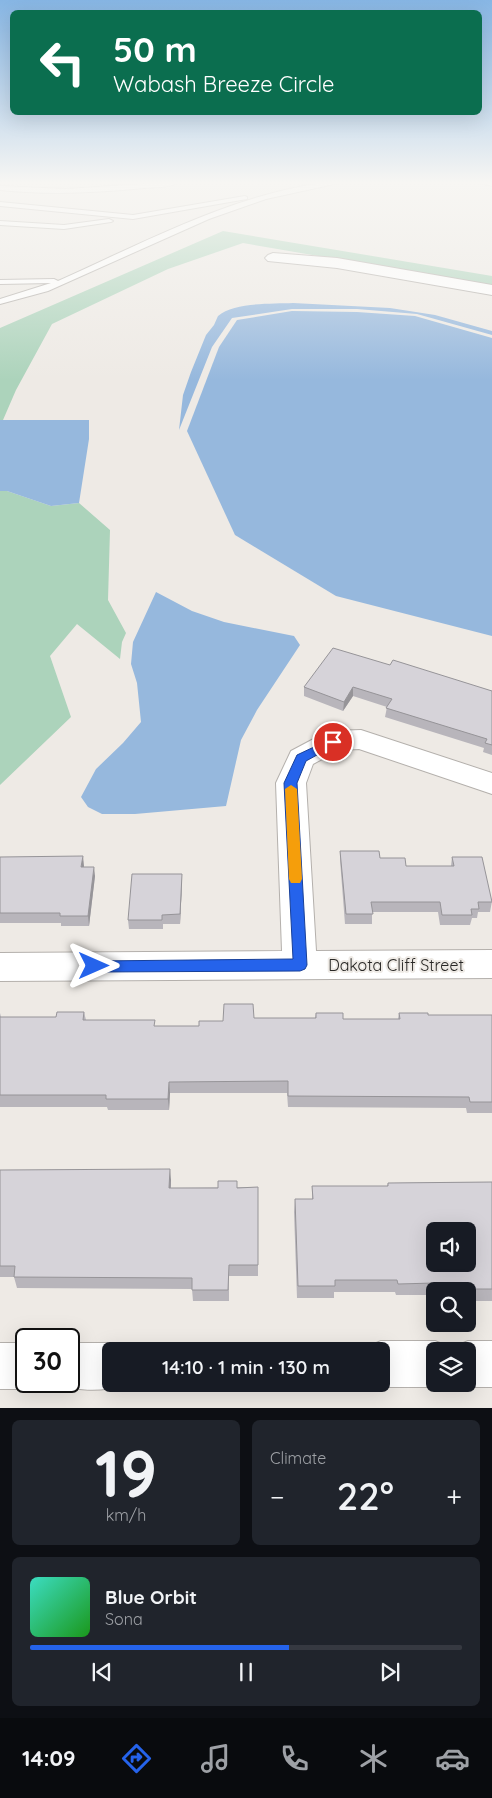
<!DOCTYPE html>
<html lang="en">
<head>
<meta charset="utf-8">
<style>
	:root { --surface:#171b24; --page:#20242c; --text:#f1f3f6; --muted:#9ea1a6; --line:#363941; --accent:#2563eb }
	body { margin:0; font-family:Quicksand,sans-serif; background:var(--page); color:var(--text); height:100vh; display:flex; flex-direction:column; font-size:19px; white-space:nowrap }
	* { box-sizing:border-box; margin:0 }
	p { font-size:16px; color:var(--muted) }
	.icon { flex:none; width:28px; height:28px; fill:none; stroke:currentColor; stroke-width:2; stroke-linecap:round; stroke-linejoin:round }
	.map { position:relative; height:1408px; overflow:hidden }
	.drawer { display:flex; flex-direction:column; gap:12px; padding:12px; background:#0d0f14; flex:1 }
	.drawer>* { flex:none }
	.hud { position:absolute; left:10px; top:10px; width:472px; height:105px; border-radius:8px; box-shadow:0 5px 20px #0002; background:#0b6e4f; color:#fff; overflow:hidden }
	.fabs { position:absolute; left:426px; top:1222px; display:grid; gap:10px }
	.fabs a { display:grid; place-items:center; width:50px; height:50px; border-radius:8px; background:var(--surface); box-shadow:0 5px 20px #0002; font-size:25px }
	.speed { position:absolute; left:15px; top:1328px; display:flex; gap:10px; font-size:25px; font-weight:700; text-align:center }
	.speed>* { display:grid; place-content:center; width:65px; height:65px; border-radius:50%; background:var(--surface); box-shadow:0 5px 20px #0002; line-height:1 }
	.speed .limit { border:2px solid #111; border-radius:8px; background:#fff; color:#111 }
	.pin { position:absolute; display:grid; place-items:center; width:42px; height:42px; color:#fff; margin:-21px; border:2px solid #fff; border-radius:50%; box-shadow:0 1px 5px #0007 }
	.me { position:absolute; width:55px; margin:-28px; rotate:90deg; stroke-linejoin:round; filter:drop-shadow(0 0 4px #0008) }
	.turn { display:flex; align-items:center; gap:18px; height:105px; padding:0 20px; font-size:22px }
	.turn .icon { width:65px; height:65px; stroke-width:2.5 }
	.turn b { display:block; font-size:35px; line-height:42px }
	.big { font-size:38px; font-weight:600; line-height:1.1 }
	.drawer .tile { flex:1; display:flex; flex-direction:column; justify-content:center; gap:8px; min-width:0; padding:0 18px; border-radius:8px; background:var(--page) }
	.drawer .dial { align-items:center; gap:0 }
	.dial b { font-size:65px; line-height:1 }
	.song { display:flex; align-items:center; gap:15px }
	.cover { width:60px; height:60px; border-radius:8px; background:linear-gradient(135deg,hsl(170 70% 55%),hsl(120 70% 35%)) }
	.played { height:5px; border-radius:2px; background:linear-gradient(90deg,var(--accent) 60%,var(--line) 60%) }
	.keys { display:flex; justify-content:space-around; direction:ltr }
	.heat { display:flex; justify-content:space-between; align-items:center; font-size:28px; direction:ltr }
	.drawer .tiles { flex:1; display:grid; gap:12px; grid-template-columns:1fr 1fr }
	.tile:last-child { grid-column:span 2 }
	.trip { position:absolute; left:102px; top:1342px; width:288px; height:50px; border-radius:8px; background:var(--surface); box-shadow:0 5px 20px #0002; font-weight:600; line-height:50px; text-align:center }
	.dock { display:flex; height:80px; justify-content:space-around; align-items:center; background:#090b0e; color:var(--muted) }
	.dock .icon { width:35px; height:35px }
	.dock .on { color:var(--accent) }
	.dock b { font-size:22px; color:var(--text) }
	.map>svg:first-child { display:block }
</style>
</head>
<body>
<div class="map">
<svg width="492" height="1408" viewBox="0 0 492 1408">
	<rect width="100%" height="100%" fill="#eeeae5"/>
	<g fill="#acd3bb">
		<polygon points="223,231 492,276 492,286 243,243 168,269 52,324 16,390 3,420 0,420 0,328"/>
		<polygon points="0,491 7,491 51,506 79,503 110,530 108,600 126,633 122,642 120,659 77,624 50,656 71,717 0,785"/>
	</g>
	<g fill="#96b8dd">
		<path d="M 293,303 L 390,308 L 435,315 L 492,331 L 492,335 L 417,314 L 357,309 L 292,309 L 232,318 L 212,347 L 179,430 L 183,395 L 191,372 L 206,335 L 214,325 L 218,316 C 234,302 272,304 293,303 Z"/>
		<polygon points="292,311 357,312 415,316 492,338 492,636 336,596 235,535 187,431 219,347 237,320"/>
		<polygon points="0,420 89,420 89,439 79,503 51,506 7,491 0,491"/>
		<polygon points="156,592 192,611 224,622 294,636 300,645 257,710 241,740 226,806 135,814 102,814 88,807 81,797 96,769 123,743 141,722 137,683 131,664 133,642"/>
	</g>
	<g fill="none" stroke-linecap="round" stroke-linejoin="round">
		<g stroke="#b4b0ac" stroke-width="2">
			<g id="lane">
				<path d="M 158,183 L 178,183 C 170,188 154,187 144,188 C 96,193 48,195 0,190 L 0,186 L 66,189 Z"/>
				<path d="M 322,183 L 339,183 L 266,199 L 209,219 L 48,291 L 0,304 L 0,299 L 51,283 L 0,284 L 0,280 L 54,279 L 58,281 C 143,243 229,196 322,183 Z"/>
				<polygon points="480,183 492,183 492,186"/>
				<polygon points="245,196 247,197 247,199 133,219 0,206 0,202 133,215"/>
				<polygon points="109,219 113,221 111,222 64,229 0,225 0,221 64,225"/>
			</g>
		</g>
		<g stroke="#b4b0ac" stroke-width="2">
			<g id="street">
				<polygon points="273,253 337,258 492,285 492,295 337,268 268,261 265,258 268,255"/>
				<polygon points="361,730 492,773 492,794 359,749 339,750 313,764 306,783 316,951 492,950 492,978 0,981 0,953 282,951 276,783 291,751 323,734 333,731"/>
				<polygon points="381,1341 435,1341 452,1348 468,1341 492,1341 492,1387 468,1387 460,1384 468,1384 468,1351 435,1351 435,1384 443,1384 435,1387 381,1387 373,1384 381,1384 381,1351 363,1351 365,1348"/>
				<polygon points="0,1343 26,1343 26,1381 42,1382 26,1389 0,1389"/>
				<path d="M 69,1343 L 111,1343 L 127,1350 L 128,1351 L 111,1351 L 111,1384 L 124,1384 C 102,1393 75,1391 53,1382 L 69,1381 Z"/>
			</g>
		</g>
		<use href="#lane" fill="#fff" fill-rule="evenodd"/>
		<use href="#street" fill="#fff" fill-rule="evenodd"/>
	</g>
	<g fill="#b8b5bb">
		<polygon points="390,665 492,691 492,755 483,752 484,748 385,717 387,707 353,696 343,711 304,696 304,687"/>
		<polygon points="340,851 380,858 406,866 451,866 452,857 492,901 490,912 478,912 477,918 472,918 470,925 440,925 438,912 372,912 372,924 345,924 340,860"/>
		<polygon points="0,857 84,867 95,876 89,926 61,926 61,923 0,923"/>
		<polygon points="182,883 180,924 163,924 163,929 129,929 128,920"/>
		<polygon points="84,1012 86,1020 155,1026 199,1026 223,1021 254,1018 315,1018 316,1013 343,1019 398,1019 399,1013 428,1015 492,1015 492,1113 467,1113 466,1108 288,1107 287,1093 170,1093 169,1110 108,1110 107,1107 0,1107 0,1013 1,1017 56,1017"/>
		<polygon points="0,1170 171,1180 171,1188 258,1187 258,1276 229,1276 229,1301 193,1301 192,1289 17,1288 14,1277 0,1277"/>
		<polygon points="492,1182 492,1301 468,1301 468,1291 435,1291 435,1301 432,1301 431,1295 396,1295 395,1292 334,1292 334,1298 297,1298 294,1212 295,1199 312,1199 312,1186 387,1186 388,1183"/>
	</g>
	<g fill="#969498">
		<polygon points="353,687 353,696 343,711 344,702"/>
		<polygon points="83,856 84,866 83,876 81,867"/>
		<polygon points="94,867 95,876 89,926 88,916"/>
		<polygon points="182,874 182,883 180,924 180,914"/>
		<polygon points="169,1082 170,1093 169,1110 168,1099"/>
		<polygon points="170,1169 171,1180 170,1199 169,1188"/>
	</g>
	<g fill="#d6d3d9" stroke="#969498" fill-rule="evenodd">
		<polygon points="333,648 390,665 393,660 492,691 492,745 485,743 487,739 386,708 392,699 353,687 344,702 304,687"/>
		<polygon points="340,851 379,851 380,858 405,858 406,866 454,866 452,857 482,857 492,902 478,902 479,909 471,909 472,915 442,915 440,902 371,902 373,914 346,914"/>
		<polygon points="83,856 81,867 94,867 88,916 60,916 60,913 0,913 0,857"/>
		<polygon points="132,874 182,874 180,914 162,915 162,920 128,920"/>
		<polygon points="224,1004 253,1004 254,1018 316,1018 316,1013 343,1013 343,1019 400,1019 399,1013 428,1013 428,1015 492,1015 492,1102 470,1102 469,1097 288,1096 288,1081 169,1082 168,1099 106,1099 106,1095 0,1095 0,1017 56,1017 57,1012 84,1012 83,1020 155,1020 154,1026 199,1026 199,1021 223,1021"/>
		<polygon points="170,1169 169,1188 218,1188 218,1181 237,1181 237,1188 258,1187 258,1265 229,1265 228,1290 192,1290 192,1278 14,1277 15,1266 0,1266 0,1170"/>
		<path d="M 492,1182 L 492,1289 L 435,1289 L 434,1283 L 398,1284 L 397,1280 L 335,1280 L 335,1286 L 298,1286 L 295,1199 L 313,1199 L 312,1186 L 388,1186 L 388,1183 ZM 435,1231 L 468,1231 L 468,1264 L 435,1264 Z"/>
	</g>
	<linearGradient id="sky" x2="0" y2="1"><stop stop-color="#87b6e4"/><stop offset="0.48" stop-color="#f7f6f3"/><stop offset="1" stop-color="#f7f6f3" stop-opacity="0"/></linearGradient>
	<rect width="492" height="380" fill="url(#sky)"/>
	<polygon fill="#2563eb" stroke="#184099" points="333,738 339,742 337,744 306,761 297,783 307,965 305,969 300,971 94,972 89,971 87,966 89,962 94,961 293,959 284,783 297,755"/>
	<polygon fill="#f59e0b" points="291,785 297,789 302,879 300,883 291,883 289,879 285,789"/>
	<g text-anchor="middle" stroke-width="4" stroke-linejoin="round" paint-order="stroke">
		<g font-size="16" fill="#282725" stroke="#eeeae5">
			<text x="396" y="971">Dakota Cliff Street</text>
		</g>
	</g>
</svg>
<div class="fabs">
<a><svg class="icon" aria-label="sound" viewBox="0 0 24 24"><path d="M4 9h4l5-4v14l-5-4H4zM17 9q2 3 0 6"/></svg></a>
<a><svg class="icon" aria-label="search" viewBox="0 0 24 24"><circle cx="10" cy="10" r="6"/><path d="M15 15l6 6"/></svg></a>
<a><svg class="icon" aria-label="layers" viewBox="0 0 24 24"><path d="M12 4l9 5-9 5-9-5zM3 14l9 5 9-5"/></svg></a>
</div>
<div class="speed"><div class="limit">30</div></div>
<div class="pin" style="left:333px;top:742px;background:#d93025"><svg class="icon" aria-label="arrive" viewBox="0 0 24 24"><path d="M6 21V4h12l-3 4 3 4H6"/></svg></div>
<svg class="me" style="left:94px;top:966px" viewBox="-20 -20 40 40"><path d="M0-17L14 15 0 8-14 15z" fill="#2563eb" stroke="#fff" stroke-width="4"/></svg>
<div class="trip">14:10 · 1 min · 130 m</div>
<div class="hud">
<div class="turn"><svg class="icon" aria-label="left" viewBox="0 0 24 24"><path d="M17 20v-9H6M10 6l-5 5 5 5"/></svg><div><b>50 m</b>Wabash Breeze Circle</div></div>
</div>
</div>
<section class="drawer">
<div class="tiles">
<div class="tile dial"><b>19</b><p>km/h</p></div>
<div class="tile"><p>Climate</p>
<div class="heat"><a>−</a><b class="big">22°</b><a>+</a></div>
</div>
<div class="tile">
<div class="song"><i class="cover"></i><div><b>Blue Orbit</b><p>Sona</p></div></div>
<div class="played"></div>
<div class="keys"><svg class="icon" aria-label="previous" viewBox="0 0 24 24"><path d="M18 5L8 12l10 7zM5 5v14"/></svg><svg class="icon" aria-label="pause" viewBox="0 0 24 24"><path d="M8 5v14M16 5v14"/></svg><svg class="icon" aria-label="next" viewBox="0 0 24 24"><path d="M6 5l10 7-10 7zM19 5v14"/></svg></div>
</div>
</div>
</section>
<nav class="dock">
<b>14:09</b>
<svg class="icon on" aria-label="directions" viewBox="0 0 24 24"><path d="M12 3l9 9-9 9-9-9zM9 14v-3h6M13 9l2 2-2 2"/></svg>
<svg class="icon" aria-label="music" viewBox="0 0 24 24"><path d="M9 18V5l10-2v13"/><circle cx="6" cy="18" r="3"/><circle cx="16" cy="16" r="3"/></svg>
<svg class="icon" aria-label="phone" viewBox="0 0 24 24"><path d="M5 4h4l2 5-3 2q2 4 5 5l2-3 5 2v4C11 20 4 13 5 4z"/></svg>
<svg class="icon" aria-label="climate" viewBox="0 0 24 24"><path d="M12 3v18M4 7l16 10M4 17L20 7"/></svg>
<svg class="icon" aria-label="car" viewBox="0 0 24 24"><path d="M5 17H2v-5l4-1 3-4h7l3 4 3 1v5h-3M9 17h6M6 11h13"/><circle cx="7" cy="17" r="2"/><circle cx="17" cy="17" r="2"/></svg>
</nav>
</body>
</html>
